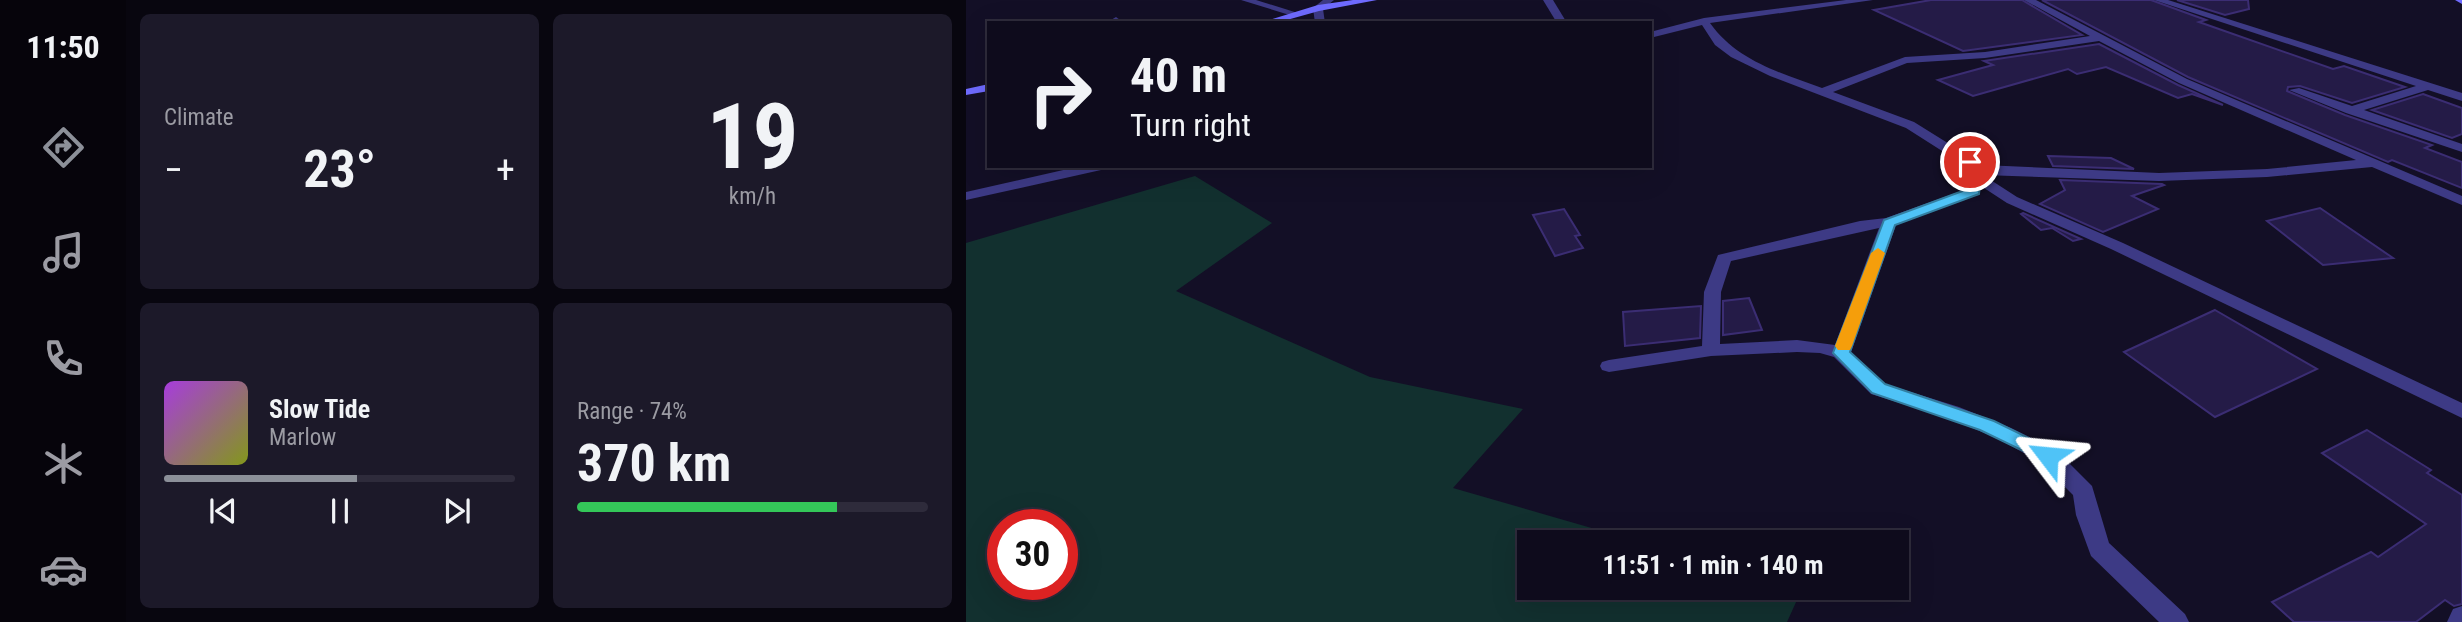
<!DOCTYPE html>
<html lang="en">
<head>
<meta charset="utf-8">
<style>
	:root { --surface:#0e0b1c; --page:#1c1929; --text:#f1f3f6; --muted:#9b9ba3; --line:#2e2b3b; --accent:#8c9099 }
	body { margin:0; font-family:"Roboto Condensed",sans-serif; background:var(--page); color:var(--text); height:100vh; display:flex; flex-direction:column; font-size:26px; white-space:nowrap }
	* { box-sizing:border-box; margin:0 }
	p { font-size:23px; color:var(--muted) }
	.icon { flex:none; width:38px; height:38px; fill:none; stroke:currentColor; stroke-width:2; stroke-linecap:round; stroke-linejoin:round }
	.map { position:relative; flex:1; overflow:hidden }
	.panel { display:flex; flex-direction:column; gap:14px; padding:14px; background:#08060f; width:840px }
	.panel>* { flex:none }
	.hud { position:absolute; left:21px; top:21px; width:665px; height:147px; border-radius:0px; box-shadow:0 7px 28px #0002,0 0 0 2px var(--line); background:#0e0b1c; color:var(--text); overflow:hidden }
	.speed { position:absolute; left:21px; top:509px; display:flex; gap:14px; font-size:35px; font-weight:700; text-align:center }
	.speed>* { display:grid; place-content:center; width:91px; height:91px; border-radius:50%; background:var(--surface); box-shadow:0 7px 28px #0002,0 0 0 2px var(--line); line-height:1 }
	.speed .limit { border:10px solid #d22; background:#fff; color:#111 }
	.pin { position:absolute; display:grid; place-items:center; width:60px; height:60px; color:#fff; margin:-30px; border:4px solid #fff; border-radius:50%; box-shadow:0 2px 7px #0007 }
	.me { position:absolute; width:77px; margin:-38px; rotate:299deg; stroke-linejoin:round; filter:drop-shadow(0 0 5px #0008) }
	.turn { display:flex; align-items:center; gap:24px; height:147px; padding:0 28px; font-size:32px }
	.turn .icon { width:91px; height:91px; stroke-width:2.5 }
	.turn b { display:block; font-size:49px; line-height:60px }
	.big { font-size:52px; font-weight:700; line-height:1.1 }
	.panel .widget { flex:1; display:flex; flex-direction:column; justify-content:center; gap:10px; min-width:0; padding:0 24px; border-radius:10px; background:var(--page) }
	.panel .dial { align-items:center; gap:0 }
	.dial b { font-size:91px; line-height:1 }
	.song { display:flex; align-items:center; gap:21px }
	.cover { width:84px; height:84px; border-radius:10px; background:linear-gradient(135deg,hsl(280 70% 55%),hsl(70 70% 35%)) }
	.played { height:7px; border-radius:4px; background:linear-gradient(90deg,var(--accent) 55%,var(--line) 55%) }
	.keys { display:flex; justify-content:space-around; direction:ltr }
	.heat { display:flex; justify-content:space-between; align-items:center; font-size:38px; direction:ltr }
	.charge { height:10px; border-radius:5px; background:linear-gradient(90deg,#34c759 74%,var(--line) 0) }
	.panel .tiles { flex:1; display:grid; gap:14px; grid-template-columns:repeat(2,1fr) }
	.trip { position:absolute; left:551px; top:530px; width:392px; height:70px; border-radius:0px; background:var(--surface); box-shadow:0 7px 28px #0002,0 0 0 2px var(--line); font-weight:700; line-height:70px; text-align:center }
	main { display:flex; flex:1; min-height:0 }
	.dock { display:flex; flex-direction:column; width:126px; justify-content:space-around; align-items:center; background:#06040b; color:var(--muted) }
	.dock .icon { width:49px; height:49px }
	.dock .on { color:var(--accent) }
	.dock b { font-size:32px; color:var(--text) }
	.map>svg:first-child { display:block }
</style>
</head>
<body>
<main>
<nav class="dock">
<b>11:50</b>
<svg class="icon on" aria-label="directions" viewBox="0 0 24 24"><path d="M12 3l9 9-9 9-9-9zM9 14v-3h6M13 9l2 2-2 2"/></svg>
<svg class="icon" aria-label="music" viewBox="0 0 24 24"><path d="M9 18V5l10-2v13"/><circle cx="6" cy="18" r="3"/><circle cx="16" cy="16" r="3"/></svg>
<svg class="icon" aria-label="phone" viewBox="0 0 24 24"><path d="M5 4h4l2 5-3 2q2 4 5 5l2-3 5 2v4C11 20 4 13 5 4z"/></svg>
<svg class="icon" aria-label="climate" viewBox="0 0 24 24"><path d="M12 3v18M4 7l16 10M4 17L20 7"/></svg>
<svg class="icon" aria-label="car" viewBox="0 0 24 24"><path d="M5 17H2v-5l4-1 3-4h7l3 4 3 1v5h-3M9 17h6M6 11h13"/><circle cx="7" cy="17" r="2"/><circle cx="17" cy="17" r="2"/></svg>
</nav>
<section class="panel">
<div class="tiles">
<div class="widget"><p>Climate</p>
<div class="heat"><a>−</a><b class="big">23°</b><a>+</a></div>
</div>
<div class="widget dial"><b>19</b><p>km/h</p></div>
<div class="widget">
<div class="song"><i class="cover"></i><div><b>Slow Tide</b><p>Marlow</p></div></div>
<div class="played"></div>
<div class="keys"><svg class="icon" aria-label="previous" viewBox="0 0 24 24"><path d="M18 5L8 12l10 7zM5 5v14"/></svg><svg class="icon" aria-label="pause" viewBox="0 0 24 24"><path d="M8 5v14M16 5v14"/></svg><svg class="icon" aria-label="next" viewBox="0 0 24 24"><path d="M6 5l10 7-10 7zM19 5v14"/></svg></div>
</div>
<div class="widget"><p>Range · 74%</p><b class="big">370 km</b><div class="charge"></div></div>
</div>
</section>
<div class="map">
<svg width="1496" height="622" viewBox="0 0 1496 622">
	<rect width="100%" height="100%" fill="#130f26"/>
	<path fill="#12302f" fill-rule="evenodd" d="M 229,176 L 306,223 L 210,291 L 404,377 L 557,409 L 487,488 L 674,542 L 564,542 L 564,588 L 836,589 L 821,622 L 0,622 L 0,243 ZM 37,525 L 96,525 L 96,584 L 37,584 Z"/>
	<g fill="#241b47" stroke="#3b2d73" stroke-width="2">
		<polygon points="965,0 1056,0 1116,35 997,51 908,10"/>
		<polygon points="1076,0 1185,0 1240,20 1233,22 1367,69 1378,66 1439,87 1386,103 1334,86 1322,87 1321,91 1379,115 1466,145 1459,148 1496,162 1496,188 1426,160 1422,162 1222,77"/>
		<polygon points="1211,0 1282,0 1283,9 1259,15"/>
		<polygon points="1133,44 1212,85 1257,105 1226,94 1212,98 1140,67 1111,74 1102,69 1007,96 972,80 1027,65 1018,61"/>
		<polygon points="1457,94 1496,108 1496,134 1486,138 1406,110"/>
		<polygon points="1082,156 1145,158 1168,169 1087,166"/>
		<polygon points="1094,180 1196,184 1198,185 1166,196 1192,209 1137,232 1074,204 1099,190"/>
		<polygon points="1354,208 1427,258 1357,265 1301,221"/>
		<polygon points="598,209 614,235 609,236 617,248 589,256 567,215"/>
		<polygon points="1057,213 1115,239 1107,241 1086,228 1075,230 1055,214"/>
		<polygon points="783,298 796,330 757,335 757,301"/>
		<polygon points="735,306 734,338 659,346 657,312"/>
		<polygon points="1249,310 1351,369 1249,417 1158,352"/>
		<polygon points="1401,430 1465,470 1461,473 1496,495 1496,604 1488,606 1479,600 1450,622 1328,622 1306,602 1405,552 1412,557 1460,524 1356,453"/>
	</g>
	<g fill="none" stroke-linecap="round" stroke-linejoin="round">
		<g fill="#3d3a85" fill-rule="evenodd">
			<polygon points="275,0 290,0 335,14 330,17"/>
			<polygon points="357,0 368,0 357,9 359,23 349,23 347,8"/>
			<polygon points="577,0 587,0 601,23 591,23"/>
			<path d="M 880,0 L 907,0 L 744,23 C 771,61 815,73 856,88 L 939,57 L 1019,52 L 1124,36 L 1058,0 L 1070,0 L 1221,79 L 1496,196 L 1496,205 L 1406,167 L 1301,177 L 1193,181 L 1017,175 L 1051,197 L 1157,243 L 1496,403 L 1496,418 L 1145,249 L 1041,203 L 1015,186 L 1013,194 L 930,225 L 885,352 L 919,384 L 993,407 L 1045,428 L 1090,450 L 1126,486 L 1143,543 L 1219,614 L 1223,622 L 1193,622 L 1125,556 L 1110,515 L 1107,495 L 1074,462 L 1031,438 L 979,417 L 905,394 L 868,357 L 854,353 L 831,352 L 745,356 L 643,372 L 636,370 L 634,366 L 636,362 L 643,360 L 736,346 L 738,292 L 752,255 L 894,221 L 920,218 L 1001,189 L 1002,176 L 1006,170 L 940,128 L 804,76 L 765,57 L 749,45 L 736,25 L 684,38 L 684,32 L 738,18 ZM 1133,41 L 1213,83 L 1390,160 L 1301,169 L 1193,173 L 1017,165 L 948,122 L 867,92 L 941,63 L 1019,58 ZM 913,228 L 869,345 L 831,340 L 754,344 L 755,292 L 765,261 Z"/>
			<polygon points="1188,0 1202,0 1496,93 1496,101 1462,90 1398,110 1496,144 1496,152 1380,113 1323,90 1333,88 1386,106 1450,86"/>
			<polygon points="150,17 158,23 147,23 145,20"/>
			<polygon points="115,166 142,166 135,170 0,200 0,192"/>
			<polygon points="1496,606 1496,622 1481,622 1487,609"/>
		</g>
		<g fill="#6f6bff" fill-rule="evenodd">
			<polygon points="387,0 411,0 353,11 310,23 293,23 352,5"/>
			<polygon points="1489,0 1496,0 1496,4"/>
			<polygon points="23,84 23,91 0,95 0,89"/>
		</g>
	</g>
	<polygon fill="#4fc3f7" stroke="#337fa1" stroke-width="2" points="1004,159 1020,169 1015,176 1013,194 929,225 884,352 919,384 1028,421 1089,451 1092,456 1089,461 1082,463 1014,430 906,393 867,353 918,220 1002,189 1002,176 1007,169 998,162"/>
	<polygon fill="#f59e0b" points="912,248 919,253 886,346 884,350 872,350 869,346 905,253"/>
</svg>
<div class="speed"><div class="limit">30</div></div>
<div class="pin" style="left:1004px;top:162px;background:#d93025"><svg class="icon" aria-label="arrive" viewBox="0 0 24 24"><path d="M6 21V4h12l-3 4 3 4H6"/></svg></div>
<svg class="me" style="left:1082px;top:456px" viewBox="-20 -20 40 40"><path d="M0-17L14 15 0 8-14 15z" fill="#4fc3f7" stroke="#fff" stroke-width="4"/></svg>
<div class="trip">11:51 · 1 min · 140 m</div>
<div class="hud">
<div class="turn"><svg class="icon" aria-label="right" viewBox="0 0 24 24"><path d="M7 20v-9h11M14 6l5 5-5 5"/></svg><div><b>40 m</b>Turn right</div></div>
</div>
</div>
</main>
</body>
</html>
